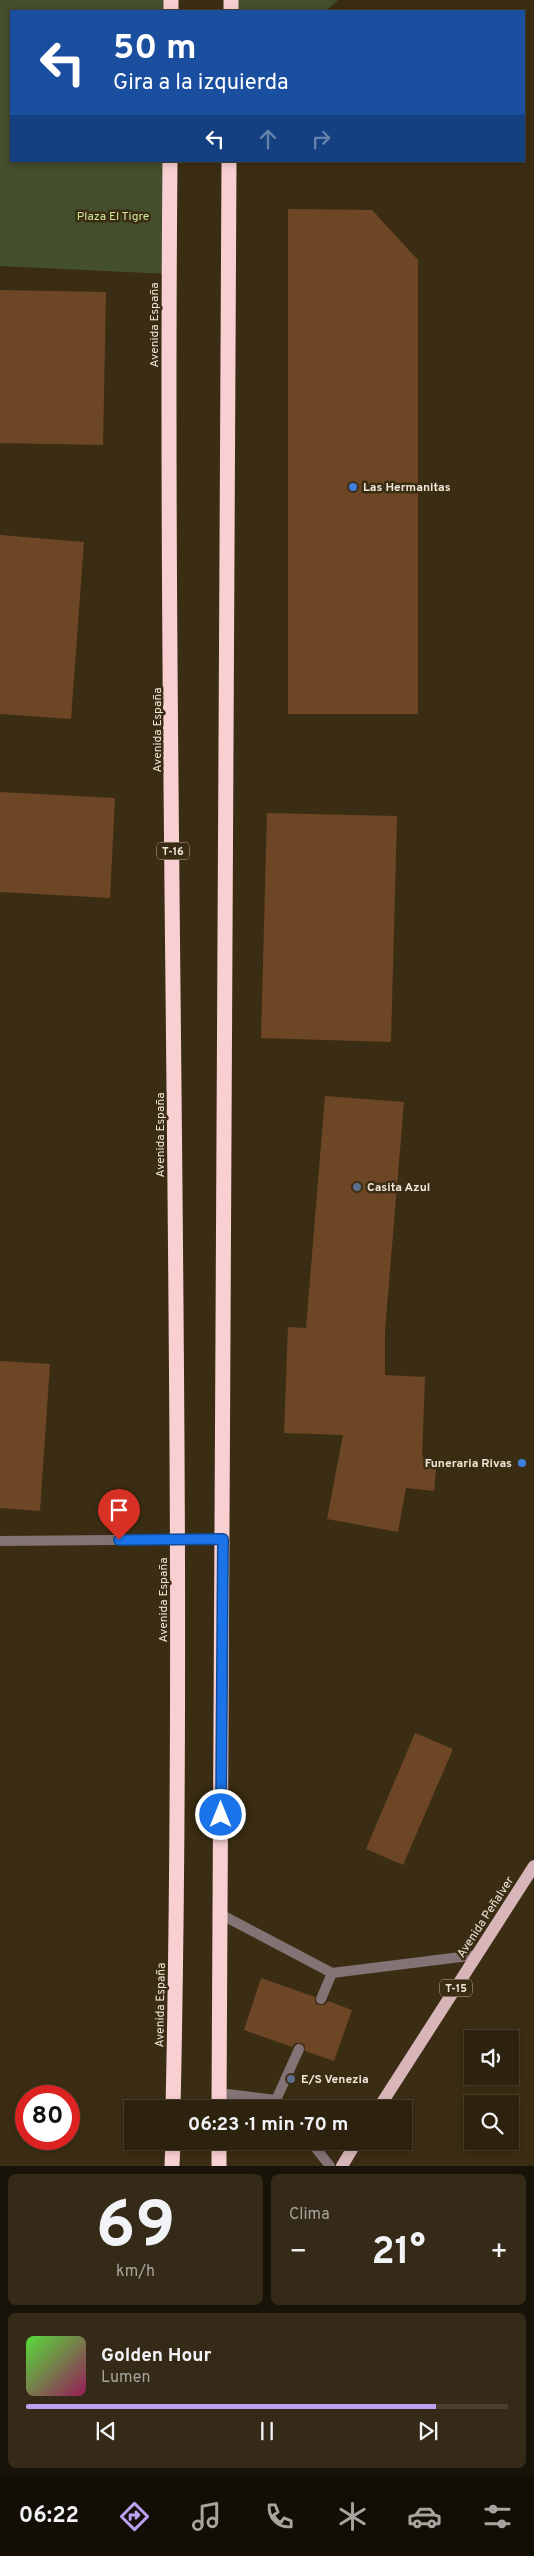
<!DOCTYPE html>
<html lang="es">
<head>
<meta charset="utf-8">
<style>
	:root { --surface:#2c220e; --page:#342a17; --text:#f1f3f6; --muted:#a6a49e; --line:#483f2e; --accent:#bca0f2 }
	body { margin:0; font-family:Overpass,sans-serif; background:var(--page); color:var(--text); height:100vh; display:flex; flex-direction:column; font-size:19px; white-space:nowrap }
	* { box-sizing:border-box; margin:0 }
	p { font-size:16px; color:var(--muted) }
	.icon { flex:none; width:28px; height:28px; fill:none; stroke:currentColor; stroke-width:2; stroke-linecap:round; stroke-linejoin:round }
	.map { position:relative; height:2166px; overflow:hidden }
	.drawer { display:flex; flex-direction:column; gap:8px; padding:8px; background:#181308; flex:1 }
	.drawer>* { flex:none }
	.banner { position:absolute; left:10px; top:10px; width:515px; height:152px; border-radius:0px; box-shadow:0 2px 8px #0003,0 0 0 1px var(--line); background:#1a4fa0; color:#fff; overflow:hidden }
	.fabs { position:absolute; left:464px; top:2030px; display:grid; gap:10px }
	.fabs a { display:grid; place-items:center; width:55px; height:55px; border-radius:0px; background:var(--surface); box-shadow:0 2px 8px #0003,0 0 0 1px var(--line); font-size:25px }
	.speed { position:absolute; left:15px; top:2085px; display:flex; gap:10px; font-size:25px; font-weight:700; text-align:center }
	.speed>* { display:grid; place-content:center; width:65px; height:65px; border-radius:50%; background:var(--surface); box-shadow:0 2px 8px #0003,0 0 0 1px var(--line); line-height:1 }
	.speed .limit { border:8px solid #d22; background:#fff; color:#111 }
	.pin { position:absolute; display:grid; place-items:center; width:42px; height:42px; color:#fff; margin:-51px -21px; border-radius:50% 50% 50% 0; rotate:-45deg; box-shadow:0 0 5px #0007 }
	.pin .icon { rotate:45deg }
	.me { position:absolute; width:55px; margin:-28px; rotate:0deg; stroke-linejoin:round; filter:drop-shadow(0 0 4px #0008) }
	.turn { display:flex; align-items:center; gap:18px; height:105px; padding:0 20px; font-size:22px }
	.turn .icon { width:65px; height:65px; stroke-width:2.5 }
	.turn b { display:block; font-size:35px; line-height:42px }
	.lanes { display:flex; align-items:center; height:48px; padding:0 20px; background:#0003; justify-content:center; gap:25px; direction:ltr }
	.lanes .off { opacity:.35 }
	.big { font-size:38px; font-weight:700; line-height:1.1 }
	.drawer .widget { flex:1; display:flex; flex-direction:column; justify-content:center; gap:8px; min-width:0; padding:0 18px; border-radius:8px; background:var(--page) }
	.drawer .dial { align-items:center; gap:0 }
	.dial b { font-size:65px; line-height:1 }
	.song { display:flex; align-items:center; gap:15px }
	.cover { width:60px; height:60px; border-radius:8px; background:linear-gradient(135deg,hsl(110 70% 55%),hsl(330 70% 35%)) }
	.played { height:5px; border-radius:2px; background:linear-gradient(90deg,var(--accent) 85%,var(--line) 85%) }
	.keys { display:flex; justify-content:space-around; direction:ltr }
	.heat { display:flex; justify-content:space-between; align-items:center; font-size:28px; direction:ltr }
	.drawer .tiles { flex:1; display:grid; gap:8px; grid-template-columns:1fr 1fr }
	.widget:last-child { grid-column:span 2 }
	.trip { position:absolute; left:124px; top:2100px; width:288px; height:50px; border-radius:0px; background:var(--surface); box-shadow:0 2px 8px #0003,0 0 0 1px var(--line); font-weight:700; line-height:50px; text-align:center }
	.tabs { display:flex; height:80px; justify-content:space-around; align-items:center; background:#120e06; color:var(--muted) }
	.tabs .icon { width:35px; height:35px }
	.tabs .selected { color:var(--accent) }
	.tabs b { font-size:22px; color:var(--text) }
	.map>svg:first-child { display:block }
</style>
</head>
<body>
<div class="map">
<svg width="534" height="2166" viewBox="0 0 534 2166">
	<rect width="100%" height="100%" fill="#3b2d13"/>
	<g fill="#444f2d">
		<polygon points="0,0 171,0 171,11 11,11 11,161 170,161 169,274 0,266"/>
		<polygon points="231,0 338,0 326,11 231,11"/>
	</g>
	<g fill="#6d4725">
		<polygon points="288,209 372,210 418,260 418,714 288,714"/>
		<polygon points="0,290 106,292 103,445 0,443"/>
		<polygon points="0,535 84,542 71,719 0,714"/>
		<polygon points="0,792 115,798 110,898 0,892"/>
		<polygon points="267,813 397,816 391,1042 261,1038"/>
		<polygon points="325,1096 404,1102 385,1331 385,1375 425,1377 422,1457 437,1459 434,1491 406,1488 398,1532 327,1519 343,1435 284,1433 288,1327 306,1328"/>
		<polygon points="0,1361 50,1364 40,1511 0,1508"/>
		<polygon points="415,1733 453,1749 403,1865 366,1849"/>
		<polygon points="261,1978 315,1997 315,2003 319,2005 325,2005 328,2001 352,2010 334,2061 305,2051 305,2045 301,2043 295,2043 292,2047 244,2030"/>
	</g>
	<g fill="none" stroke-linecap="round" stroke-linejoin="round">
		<g stroke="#837374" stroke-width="10">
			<polyline points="220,1914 332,1973"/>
			<polyline points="321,1999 332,1973 477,1955"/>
			<polyline points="219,2093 276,2100"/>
			<polyline points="283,2109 276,2100 299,2049"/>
			<polyline points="310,2141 330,2166"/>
		</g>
		<polyline stroke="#837374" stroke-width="10" points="0,1541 223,1539"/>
		<g stroke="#d7b5b8" stroke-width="12">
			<polyline points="378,2109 534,1866"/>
			<polyline points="342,2166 357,2141"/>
		</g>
		<g stroke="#f8d0d2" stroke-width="15">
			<polyline points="171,11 171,0"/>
			<polyline points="231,11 231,0"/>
			<path d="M 170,161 C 164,810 187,1460 173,2109"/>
			<polyline points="219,2109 229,161"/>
			<polyline points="172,2166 173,2141"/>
			<polyline points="219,2166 219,2141"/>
		</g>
	</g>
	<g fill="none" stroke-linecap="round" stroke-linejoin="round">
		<g stroke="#114b97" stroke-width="12">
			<polyline id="route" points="119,1540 223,1539 221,1815"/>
		</g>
		<use href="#route" stroke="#1a73e8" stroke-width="9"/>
	</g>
	<g fill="#3f7fe0" stroke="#3b2d13" stroke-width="2">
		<circle cx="353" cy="487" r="5"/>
		<circle cx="522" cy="1463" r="5"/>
	</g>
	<g fill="#5c6f8a" stroke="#3b2d13" stroke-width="2">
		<circle cx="357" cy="1187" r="5"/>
		<circle cx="291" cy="2079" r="5"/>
	</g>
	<g text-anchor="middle" stroke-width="5" stroke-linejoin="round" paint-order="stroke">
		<g fill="#3b2d13" stroke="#baaf9d" stroke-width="1">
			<rect x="157" y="842.5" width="32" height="17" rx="4"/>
			<rect x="440" y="1979.5" width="32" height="17" rx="4"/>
		</g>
		<g font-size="11" font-weight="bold" fill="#f0e7d8">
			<text x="173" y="855">T-16</text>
			<text x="456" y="1992">T-15</text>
		</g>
		<g font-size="12" fill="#d0e89c" stroke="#3b2d13">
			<text x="113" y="220">Plaza El Tigre</text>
		</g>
		<g font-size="12" fill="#f0e7d8" stroke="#3b2d13">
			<text transform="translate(154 325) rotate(-90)" y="4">Avenida España</text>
			<text transform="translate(157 730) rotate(-90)" y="4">Avenida España</text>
			<text transform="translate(160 1135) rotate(-90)" y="4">Avenida España</text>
			<text transform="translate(163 1600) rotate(-90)" y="4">Avenida España</text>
			<text transform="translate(485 1917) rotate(-57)" y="4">Avenida Peñalver</text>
			<text transform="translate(160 2005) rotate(-89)" y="4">Avenida España</text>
		</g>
		<g font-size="12" font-weight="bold" fill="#f0e7d8" stroke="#3b2d13" text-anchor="start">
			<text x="363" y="491">Las Hermanitas</text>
			<text x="367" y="1191">Casita Azul</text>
			<text x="512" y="1467" text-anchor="end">Funeraria Rivas</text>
			<text x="301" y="2083">E/S Venezia</text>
		</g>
	</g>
</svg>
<div class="fabs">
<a><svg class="icon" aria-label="sound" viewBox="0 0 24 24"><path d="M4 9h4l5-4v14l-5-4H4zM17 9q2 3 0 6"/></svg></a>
<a><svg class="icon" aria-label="search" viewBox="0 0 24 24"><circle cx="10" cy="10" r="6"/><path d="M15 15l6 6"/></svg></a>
</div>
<div class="speed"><div class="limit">80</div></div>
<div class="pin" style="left:119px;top:1540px;background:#d93025"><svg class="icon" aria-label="arrive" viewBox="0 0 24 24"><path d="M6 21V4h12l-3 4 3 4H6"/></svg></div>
<svg class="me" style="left:221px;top:1815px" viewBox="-20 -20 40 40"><circle r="17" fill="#1a73e8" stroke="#fff" stroke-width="3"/><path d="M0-11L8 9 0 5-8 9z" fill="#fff"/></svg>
<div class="trip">06:23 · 1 min · 70 m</div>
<div class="banner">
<div class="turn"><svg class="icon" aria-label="left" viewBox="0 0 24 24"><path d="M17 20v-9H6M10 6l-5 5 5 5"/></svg><div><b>50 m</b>Gira a la izquierda</div></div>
<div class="lanes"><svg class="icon" aria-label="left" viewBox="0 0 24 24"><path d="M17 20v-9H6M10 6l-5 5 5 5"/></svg><svg class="icon off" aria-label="ahead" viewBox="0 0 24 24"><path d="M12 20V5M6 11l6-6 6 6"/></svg><svg class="icon off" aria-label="right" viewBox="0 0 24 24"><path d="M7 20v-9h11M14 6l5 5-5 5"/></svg></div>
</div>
</div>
<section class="drawer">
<div class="tiles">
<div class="widget dial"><b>69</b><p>km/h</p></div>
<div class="widget"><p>Clima</p>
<div class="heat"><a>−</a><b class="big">21°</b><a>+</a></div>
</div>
<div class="widget">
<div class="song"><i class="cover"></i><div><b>Golden Hour</b><p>Lumen</p></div></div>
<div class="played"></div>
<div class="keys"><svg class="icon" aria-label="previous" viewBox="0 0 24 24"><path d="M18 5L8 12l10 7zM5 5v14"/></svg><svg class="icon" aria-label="pause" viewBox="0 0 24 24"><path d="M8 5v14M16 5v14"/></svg><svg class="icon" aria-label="next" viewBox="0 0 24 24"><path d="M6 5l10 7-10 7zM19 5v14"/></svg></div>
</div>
</div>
</section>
<nav class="tabs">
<b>06:22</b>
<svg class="icon selected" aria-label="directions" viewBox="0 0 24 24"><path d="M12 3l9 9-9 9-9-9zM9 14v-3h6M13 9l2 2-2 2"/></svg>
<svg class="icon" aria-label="music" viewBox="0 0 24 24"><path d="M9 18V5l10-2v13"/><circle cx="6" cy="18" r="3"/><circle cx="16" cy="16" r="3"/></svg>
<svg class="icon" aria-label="phone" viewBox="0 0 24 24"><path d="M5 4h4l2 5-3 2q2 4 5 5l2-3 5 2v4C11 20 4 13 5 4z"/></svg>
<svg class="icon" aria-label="climate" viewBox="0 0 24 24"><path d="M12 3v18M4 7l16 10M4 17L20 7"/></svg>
<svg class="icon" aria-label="car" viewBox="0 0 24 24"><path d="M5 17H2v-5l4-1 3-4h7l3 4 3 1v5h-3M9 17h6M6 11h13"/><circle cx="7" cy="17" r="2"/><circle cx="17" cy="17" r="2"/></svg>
<svg class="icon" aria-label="filters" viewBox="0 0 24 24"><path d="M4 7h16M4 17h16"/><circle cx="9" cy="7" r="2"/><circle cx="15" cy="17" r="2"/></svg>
</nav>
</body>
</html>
